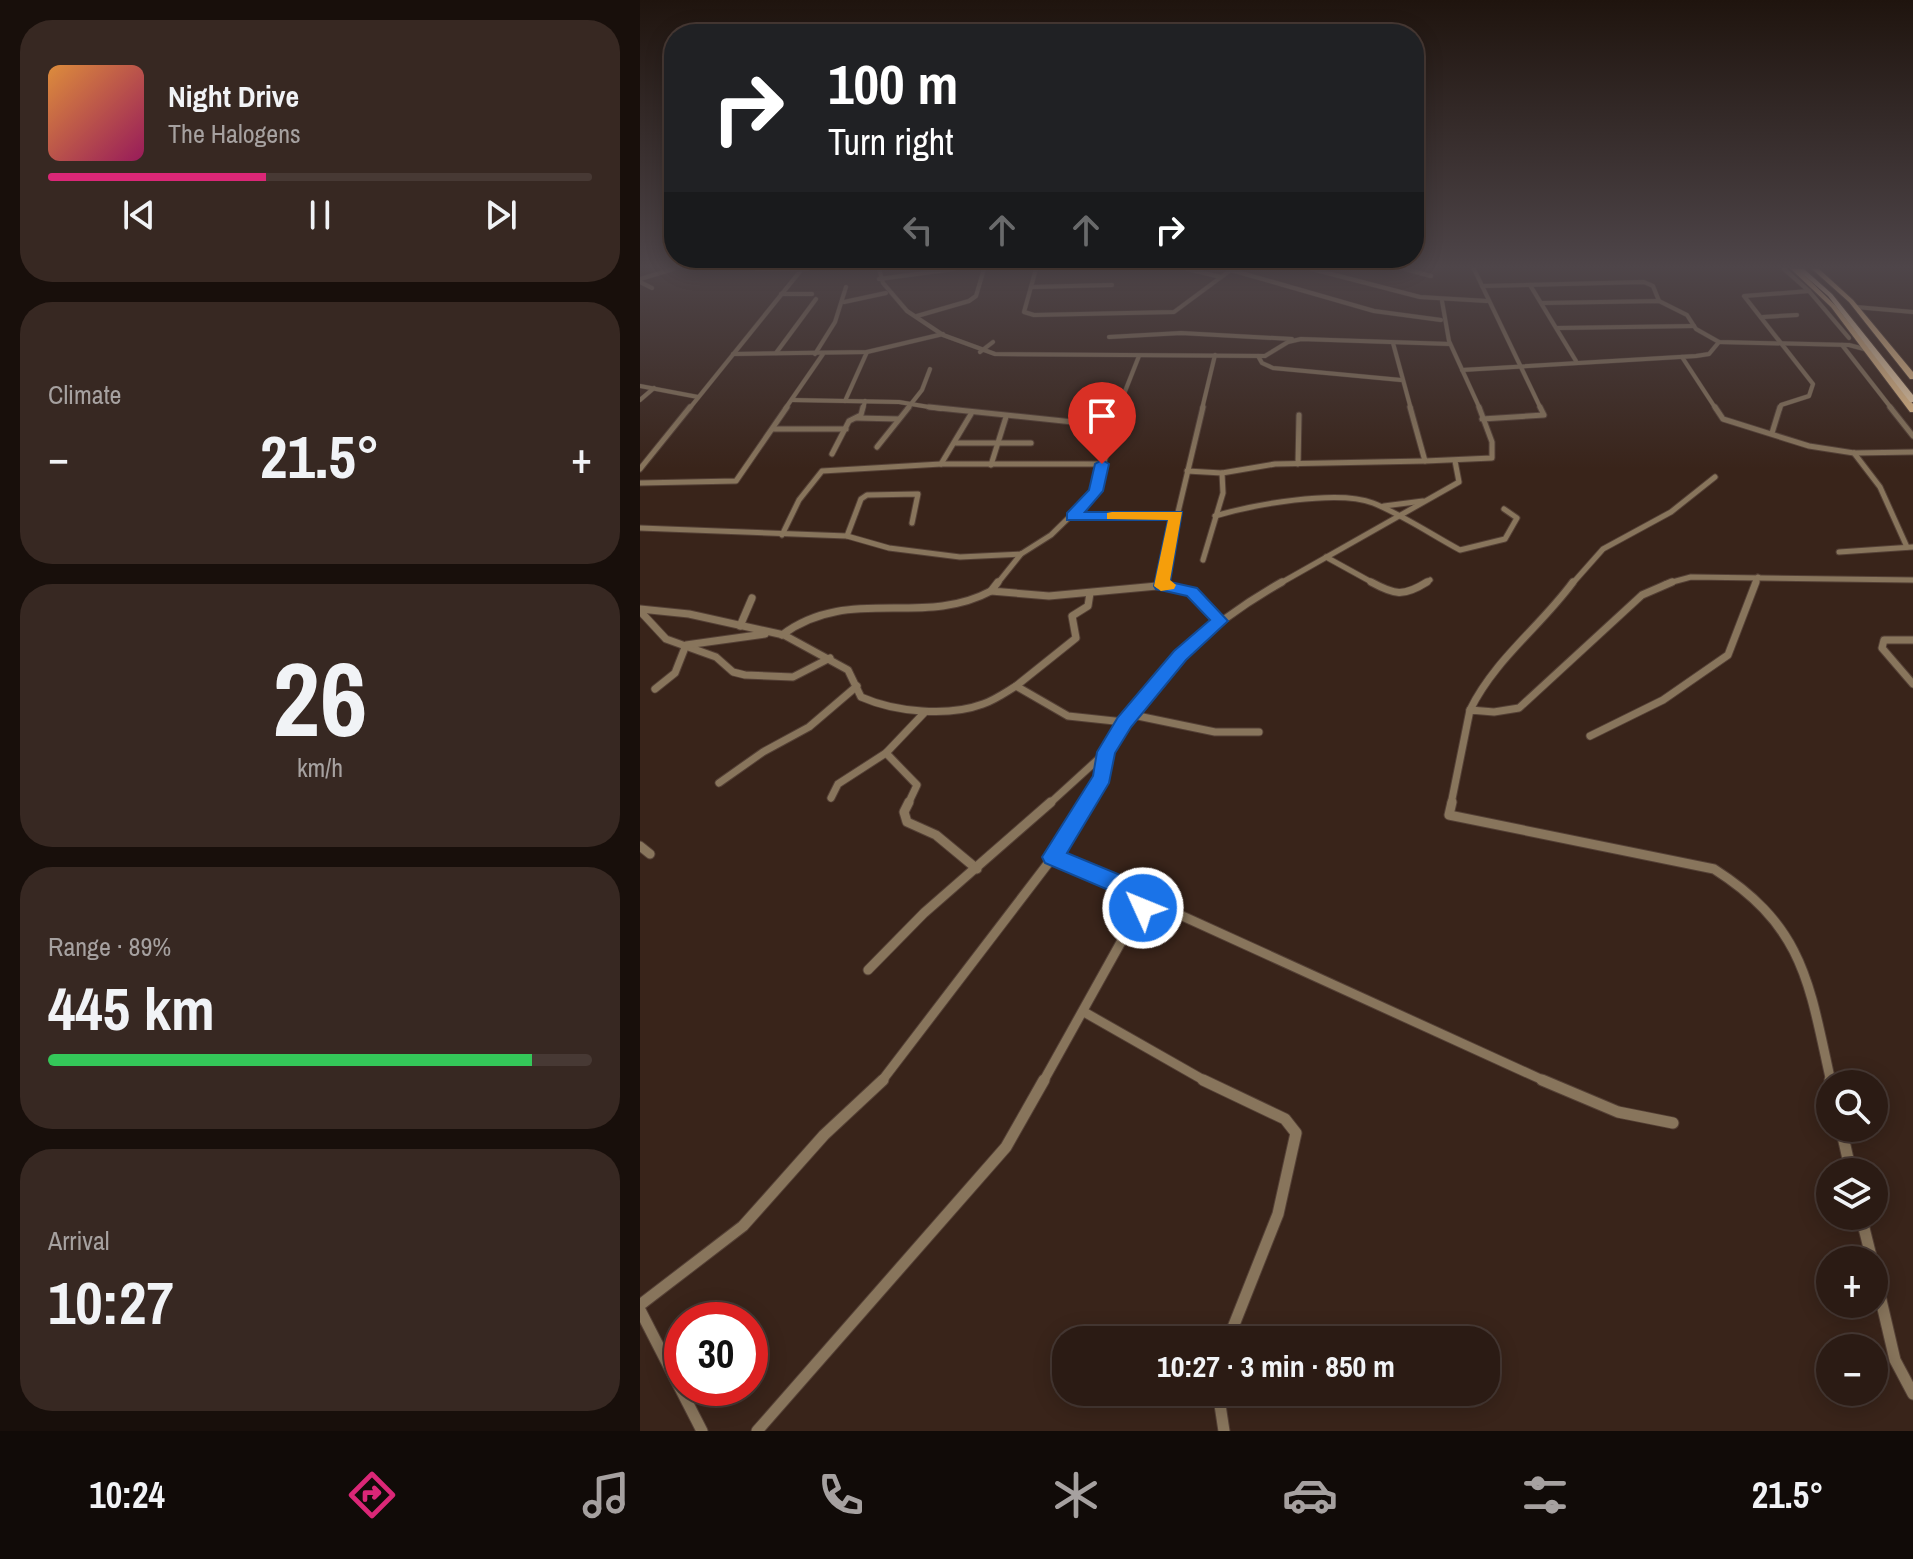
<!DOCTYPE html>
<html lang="en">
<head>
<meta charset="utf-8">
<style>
	:root { --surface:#2b1b14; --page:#372822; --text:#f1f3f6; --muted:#a6a1a0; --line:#473934; --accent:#db2777 }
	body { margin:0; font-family:"Archivo Narrow",sans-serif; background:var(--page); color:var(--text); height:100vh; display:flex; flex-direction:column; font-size:30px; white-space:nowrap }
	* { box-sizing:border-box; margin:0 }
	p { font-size:26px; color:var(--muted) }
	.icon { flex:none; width:44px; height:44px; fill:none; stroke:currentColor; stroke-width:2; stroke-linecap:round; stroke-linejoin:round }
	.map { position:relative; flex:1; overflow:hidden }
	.side { display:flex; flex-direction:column; gap:20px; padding:20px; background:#180f0b; width:640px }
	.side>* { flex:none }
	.banner { position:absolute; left:24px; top:24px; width:760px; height:244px; border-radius:32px; box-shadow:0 4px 20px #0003,0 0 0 2px var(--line); background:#202124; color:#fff; overflow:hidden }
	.fabs { position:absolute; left:1176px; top:1070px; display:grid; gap:16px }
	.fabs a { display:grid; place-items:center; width:72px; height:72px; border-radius:50%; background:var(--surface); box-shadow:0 4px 20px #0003,0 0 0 2px var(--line); font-size:40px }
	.speed { position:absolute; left:24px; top:1302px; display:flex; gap:16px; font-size:40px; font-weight:700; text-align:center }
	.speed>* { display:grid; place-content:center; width:104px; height:104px; border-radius:50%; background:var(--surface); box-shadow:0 4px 20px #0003,0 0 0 2px var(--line); line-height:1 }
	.speed .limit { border:12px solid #d22; background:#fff; color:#111 }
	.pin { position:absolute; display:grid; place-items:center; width:68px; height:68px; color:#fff; margin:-82px -34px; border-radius:50% 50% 50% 0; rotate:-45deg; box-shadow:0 0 8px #0007 }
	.pin .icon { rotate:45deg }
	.me { position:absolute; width:88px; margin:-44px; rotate:314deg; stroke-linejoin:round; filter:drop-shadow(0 0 6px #0008) }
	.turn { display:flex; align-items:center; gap:28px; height:168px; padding:0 32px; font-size:36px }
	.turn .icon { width:104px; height:104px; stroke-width:2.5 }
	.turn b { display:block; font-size:56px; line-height:68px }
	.lanes { display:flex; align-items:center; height:76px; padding:0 32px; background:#0003; justify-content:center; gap:40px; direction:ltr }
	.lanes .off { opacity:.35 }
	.big { font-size:60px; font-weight:700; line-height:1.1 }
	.side .tile { flex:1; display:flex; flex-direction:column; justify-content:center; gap:12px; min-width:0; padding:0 28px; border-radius:32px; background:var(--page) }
	.side .dial { align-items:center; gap:0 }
	.dial b { font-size:104px; line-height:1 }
	.song { display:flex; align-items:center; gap:24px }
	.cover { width:96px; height:96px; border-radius:12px; background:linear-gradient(135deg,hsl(30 70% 55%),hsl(330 70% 35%)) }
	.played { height:8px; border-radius:4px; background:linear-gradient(90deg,var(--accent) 40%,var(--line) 40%) }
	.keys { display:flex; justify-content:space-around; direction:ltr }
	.heat { display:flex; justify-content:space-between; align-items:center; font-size:44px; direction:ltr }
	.charge { height:12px; border-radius:6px; background:linear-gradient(90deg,#34c759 89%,var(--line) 0) }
	.trip { position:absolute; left:412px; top:1326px; width:448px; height:80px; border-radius:32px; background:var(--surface); box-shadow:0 4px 20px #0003,0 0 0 2px var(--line); font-weight:700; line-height:80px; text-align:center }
	.tabs { display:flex; height:128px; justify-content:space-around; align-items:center; background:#110b08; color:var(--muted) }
	.tabs .icon { width:56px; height:56px }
	.tabs .selected { color:var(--accent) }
	.tabs b { font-size:36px; color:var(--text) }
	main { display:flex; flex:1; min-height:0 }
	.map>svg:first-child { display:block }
</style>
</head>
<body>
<main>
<section class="side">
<div class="tile">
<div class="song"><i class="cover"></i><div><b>Night Drive</b><p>The Halogens</p></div></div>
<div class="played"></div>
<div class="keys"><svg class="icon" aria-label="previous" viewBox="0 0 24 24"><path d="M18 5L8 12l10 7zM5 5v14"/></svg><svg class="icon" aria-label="pause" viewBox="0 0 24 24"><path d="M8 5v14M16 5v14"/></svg><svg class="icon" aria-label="next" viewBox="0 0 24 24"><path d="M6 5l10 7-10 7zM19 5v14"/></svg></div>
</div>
<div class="tile"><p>Climate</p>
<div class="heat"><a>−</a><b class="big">21.5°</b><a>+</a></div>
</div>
<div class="tile dial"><b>26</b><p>km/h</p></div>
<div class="tile"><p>Range · 89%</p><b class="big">445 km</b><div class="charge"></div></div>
<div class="tile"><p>Arrival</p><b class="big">10:27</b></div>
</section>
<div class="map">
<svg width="1273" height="1431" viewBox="0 0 1273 1431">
	<rect width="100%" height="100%" fill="#39241a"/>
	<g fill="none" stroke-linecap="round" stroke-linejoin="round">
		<g stroke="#544036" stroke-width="5">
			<g id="minor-far4">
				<polyline points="117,269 167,269"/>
				<polyline points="239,269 243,283 267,311 303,335 355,354 625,356 648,342 661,339 810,344"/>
				<polyline points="396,269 384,312 394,315 534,312 592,269"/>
				<polyline points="547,269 581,277"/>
				<polyline points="672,269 780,297 847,301"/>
				<polyline points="765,269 791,276"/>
				<polyline points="834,269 901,409"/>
				<polyline points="1144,269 1169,291 1209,338"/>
				<polyline points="591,270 734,311 801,320"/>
				<polyline points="0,279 33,269"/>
				<polyline points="239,279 314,269"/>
				<polyline points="0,282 12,288"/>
				<polyline points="890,285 936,361"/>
				<polyline points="842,286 1004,282 1013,286 1019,301"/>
				<polyline points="391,287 472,285"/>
				<polyline points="141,294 172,294"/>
				<polyline points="802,301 809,341 840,409"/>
				<polyline points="204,302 246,293"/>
				<polyline points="902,303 1019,301 1047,315 1056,329 1079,342 1209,345 1228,350"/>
				<polyline points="1216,307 1273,312"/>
				<polyline points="277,316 329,301 336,296 344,269"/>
				<polyline points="1123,317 1157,315"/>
				<polyline points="917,328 1054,326"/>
				<polyline points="469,337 541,333 652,339"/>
				<polyline points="753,343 771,409"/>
				<polyline points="1202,345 1252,409"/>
				<polyline points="340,352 353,342"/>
				<polyline points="136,353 176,299"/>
				<polyline points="93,354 227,352 303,334"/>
				<polyline points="175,354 195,322 206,287"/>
				<polyline points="618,356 622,363 633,368 761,380"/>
				<polyline points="1042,357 1076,409"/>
				<polyline points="822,370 1056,356 1069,354 1079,342"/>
				<polyline points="0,386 58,397"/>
				<polyline points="0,400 14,388"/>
				<polyline points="152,400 259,402 301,409"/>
				<polyline points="205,401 227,352"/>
				<polyline points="49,409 162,269"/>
				<polyline points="145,409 183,354"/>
				<polyline points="223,409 225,401"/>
				<polyline points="267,409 282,390 290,369"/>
				<polyline points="478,409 499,356"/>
				<polyline points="562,409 575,355"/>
				<polyline points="1140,409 1141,405 1169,396 1173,384 1104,296 1169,291"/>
			</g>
		</g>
		<g stroke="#544036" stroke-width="7">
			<g id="minor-far3">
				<polyline points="289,407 471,426"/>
				<polyline points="770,407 785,461 852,458 852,442 839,407"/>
				<polyline points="1075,407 1083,419 1169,446 1214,453 1273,452"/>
				<polyline points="1250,407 1273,436"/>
				<polyline points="217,418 259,419"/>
				<polyline points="842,419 904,415 900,407"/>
				<polyline points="134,429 206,429"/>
				<polyline points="1132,433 1140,407"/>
				<polyline points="316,443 391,443"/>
				<polyline points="237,447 269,407"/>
				<polyline points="1214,453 1240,487 1267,547"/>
				<polyline points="192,454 209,421 221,415 223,407"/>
				<polyline points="301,464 331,414"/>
				<polyline points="658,464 659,415"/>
				<polyline points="351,465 366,417"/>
				<polyline points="0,469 50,407"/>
				<polyline points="547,471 582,473 635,464 785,461"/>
				<polyline points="0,483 96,481 147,407"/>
				<polyline points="744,506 783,501"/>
				<path d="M 575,516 C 612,505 697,489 733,503 C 763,515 792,535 820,550 L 865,539 L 877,518 L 864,509"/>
				<polyline points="432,517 536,515"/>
				<polyline points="0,528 207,536 249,548 320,557 381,554 411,535 456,491 479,407"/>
				<polyline points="142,535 159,500 182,471 301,464 462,464"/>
				<polyline points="207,536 221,499 227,495 278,494 272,523"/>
				<polyline points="1199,552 1273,547"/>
				<polyline points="686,557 735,584"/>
				<polyline points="563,560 583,493 582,473"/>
				<polyline points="357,584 381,554"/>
				<polyline points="521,584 563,407"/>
				<polyline points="639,584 819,482 815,461"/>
				<polyline points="784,584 790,580"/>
				<polyline points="932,584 963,549 1031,512 1075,477"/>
				<polyline points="1025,584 1051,577 1273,580"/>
				<polyline points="1115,584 1118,577"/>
			</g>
		</g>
		<g stroke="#544036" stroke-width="9">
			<g id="minor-far2">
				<polyline points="358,582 351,591 409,596 528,585 552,592 580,621"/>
				<path d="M 731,582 C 755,595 763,597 787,582"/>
				<polyline points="521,586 522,582"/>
				<path d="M 0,609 L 49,614 L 144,635 L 208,670 L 221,697 C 255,712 308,717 343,704 C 355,700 366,692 376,686 L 428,716 L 484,722"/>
				<polyline points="0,611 26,639 76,657 93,672 105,675 153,677 190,658"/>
				<polyline points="100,626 112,598"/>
				<path d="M 142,635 C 208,585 282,628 351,591"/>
				<polyline points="1273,640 1244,640 1242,648 1273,684"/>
				<polyline points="376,686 436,638 432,616 448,606 450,593"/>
				<polyline points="15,689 35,673 46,645 125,634"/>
				<path d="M 830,710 C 855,659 900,627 933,582"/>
				<polyline points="493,715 575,732 619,732"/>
				<polyline points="950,736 1023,700 1088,655 1116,582"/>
				<polyline points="246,753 277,785 268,804"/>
				<polyline points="79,783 123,752 169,727 217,686"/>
				<polyline points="191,798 198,784 246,753 285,712"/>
				<polyline points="409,804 465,753"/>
				<path d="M 445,804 C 450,796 458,787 461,778 C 465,768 463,757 469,748 C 507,677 573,621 642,582"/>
				<polyline points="811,804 830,710 854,712 879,708 1002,595 1032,582"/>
			</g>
		</g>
		<g stroke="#544036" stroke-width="11">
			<g id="minor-far1">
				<polyline points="269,802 264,812 267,822 296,835 337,869"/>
				<path d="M 812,802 L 809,815 L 1074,869 C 1165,927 1169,984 1191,1082"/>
				<polyline points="0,846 10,854"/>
				<polyline points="505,899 907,1082"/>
				<polyline points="228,970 284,913 411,802"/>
				<polyline points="444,1012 567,1082"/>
				<polyline points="241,1082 413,857 446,802"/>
				<polyline points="403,1082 505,899 499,893 413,857"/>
			</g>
		</g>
		<g stroke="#544036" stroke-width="13">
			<g id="minor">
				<polyline points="563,1080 645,1119 656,1133 638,1214 588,1340"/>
				<polyline points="902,1080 978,1112 1033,1123"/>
				<polyline points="1190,1080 1191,1084"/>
				<polyline points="1201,1128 1211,1172"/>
				<polyline points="1221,1216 1232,1260"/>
				<polyline points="1234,1270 1255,1360 1273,1394"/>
				<polyline points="0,1305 103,1226 184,1135 243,1080"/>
				<polyline points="0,1310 62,1431"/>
				<polyline points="578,1392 584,1431"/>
				<polyline points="117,1431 366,1147 404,1080"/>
			</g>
		</g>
		<g stroke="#544036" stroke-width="2">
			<g id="primary">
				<polygon points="1151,269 1158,269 1195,305 1273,404 1273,412 1270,412 1191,307"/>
				<polygon points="1172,269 1179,269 1213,300 1273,372 1273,379 1270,379 1209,302"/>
			</g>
		</g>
		<g stroke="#544036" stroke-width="2">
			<polygon id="trunk" points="1157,269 1164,269 1192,294 1273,395 1273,402 1270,402 1188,296"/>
		</g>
		<use href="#minor-far4" stroke="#88755c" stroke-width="4"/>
		<use href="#minor-far3" stroke="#88755c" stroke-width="5"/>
		<use href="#minor-far2" stroke="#88755c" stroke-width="7"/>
		<use href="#minor-far1" stroke="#88755c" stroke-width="9"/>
		<use href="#minor" stroke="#88755c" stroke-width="11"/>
		<use href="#primary" fill="#e9c18c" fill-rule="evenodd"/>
		<use href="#trunk" fill="#f0d3ac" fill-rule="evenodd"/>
	</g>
	<linearGradient id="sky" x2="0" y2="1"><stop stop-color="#1f140e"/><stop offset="0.57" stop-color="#4e4549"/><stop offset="1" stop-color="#4e4549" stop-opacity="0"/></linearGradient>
	<rect width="1273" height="469" fill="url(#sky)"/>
	<polygon fill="#1a73e8" stroke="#114b97" stroke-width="2" points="462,460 469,464 463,491 445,512 542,512 530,582 557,588 588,621 546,660 491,727 475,753 469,783 427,853 507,886 516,899 511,915 503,918 496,915 492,900 405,863 402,857 453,776 457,752 478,717 534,651 570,620 547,596 516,589 514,586 528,520 427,520 427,513 449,490 455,464"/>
	<polygon fill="#f59e0b" points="472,512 542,512 530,580 536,585 534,589 521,591 514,586 528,520 467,519 467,513"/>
</svg>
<div class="fabs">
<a><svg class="icon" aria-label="search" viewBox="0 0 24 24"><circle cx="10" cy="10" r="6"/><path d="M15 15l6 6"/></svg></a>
<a><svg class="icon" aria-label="layers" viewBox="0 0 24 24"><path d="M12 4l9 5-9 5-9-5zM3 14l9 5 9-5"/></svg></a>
<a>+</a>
<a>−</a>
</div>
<div class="speed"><div class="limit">30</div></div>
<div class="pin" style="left:462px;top:464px;background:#d93025"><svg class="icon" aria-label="arrive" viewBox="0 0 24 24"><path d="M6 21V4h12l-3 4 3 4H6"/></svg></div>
<svg class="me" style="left:503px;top:908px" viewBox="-20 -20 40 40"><circle r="17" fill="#1a73e8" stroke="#fff" stroke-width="3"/><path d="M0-11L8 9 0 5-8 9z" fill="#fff"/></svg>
<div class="trip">10:27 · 3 min · 850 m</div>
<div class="banner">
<div class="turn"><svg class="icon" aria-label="right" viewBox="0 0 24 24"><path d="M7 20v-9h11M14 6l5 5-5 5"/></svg><div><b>100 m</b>Turn right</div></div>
<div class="lanes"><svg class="icon off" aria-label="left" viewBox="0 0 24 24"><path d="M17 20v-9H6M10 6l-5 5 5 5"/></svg><svg class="icon off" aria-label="ahead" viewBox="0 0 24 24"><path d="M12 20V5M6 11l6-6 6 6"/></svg><svg class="icon off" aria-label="ahead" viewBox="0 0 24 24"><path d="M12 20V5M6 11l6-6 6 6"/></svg><svg class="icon" aria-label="right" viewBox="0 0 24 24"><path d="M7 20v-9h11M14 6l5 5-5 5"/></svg></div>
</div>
</div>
</main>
<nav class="tabs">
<b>10:24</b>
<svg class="icon selected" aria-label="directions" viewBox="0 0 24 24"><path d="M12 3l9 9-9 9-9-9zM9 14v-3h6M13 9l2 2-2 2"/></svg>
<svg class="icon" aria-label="music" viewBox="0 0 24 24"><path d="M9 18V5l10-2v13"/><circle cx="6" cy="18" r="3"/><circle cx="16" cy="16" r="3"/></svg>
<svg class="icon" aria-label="phone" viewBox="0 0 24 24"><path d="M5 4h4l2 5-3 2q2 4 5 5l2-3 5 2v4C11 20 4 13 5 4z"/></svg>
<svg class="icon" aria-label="climate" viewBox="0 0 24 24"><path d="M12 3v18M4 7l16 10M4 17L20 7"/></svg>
<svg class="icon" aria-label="car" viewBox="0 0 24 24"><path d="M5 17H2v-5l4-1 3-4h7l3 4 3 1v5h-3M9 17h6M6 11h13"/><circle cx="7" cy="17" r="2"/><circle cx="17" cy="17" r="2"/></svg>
<svg class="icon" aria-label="filters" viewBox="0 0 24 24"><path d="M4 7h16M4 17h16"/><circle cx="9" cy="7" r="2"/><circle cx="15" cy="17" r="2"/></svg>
<b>21.5°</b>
</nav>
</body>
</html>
